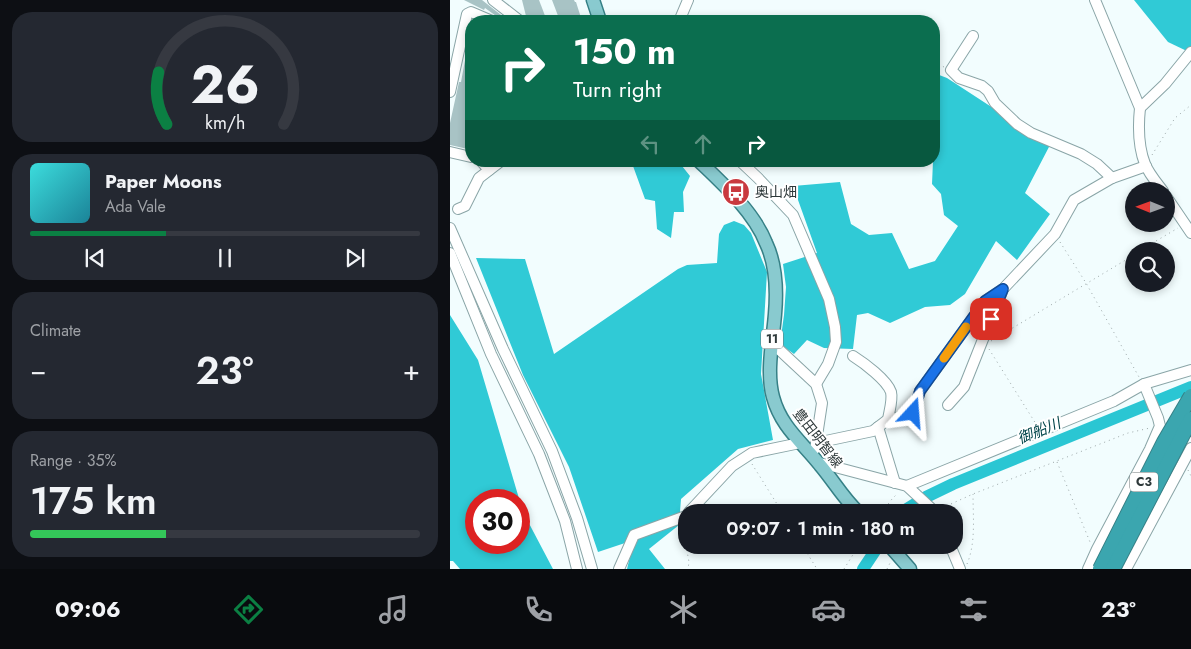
<!DOCTYPE html>
<html lang="en">
<head>
<meta charset="utf-8">
<style>
	:root { --surface:#171b24; --page:#242831; --text:#f1f3f6; --muted:#9ea1a6; --line:#363941; --accent:#0b8043 }
	body { margin:0; font-family:Jost,"Noto Sans JP",sans-serif; background:var(--page); color:var(--text); height:100vh; display:flex; flex-direction:column; font-size:19px; white-space:nowrap }
	* { box-sizing:border-box; margin:0 }
	p { font-size:16px; color:var(--muted) }
	.icon { flex:none; width:28px; height:28px; fill:none; stroke:currentColor; stroke-width:2; stroke-linecap:round; stroke-linejoin:round }
	.map { position:relative; flex:1; overflow:hidden }
	.panel { display:flex; flex-direction:column; gap:12px; padding:12px; background:#0d0f14; width:450px }
	.panel>* { flex:none }
	.top-card { position:absolute; left:15px; top:15px; width:475px; height:152px; border-radius:20px; box-shadow:0 2px 8px #0003; background:#0b6e4f; color:#fff; overflow:hidden }
	.needle { width:32px; rotate:271deg }
	.buttons { position:absolute; left:675px; top:182px; display:grid; gap:10px }
	.buttons a { display:grid; place-items:center; width:50px; height:50px; border-radius:50%; background:var(--surface); box-shadow:0 2px 8px #0003; font-size:25px }
	.speed { position:absolute; left:15px; top:489px; display:flex; gap:10px; font-size:25px; font-weight:700; text-align:center }
	.speed>* { display:grid; place-content:center; width:65px; height:65px; border-radius:50%; background:var(--surface); box-shadow:0 2px 8px #0003; line-height:1 }
	.speed .limit { border:8px solid #d22; background:#fff; color:#111 }
	.pin { position:absolute; display:grid; place-items:center; width:42px; height:42px; color:#fff; margin:-21px; border-radius:10px; box-shadow:0 2px 8px #0006 }
	.me { position:absolute; width:55px; margin:-28px; rotate:19deg; stroke-linejoin:round; filter:drop-shadow(0 0 4px #0008) }
	.turn { display:flex; align-items:center; gap:18px; height:105px; padding:0 25px; font-size:22px }
	.turn .icon { width:65px; height:65px; stroke-width:2.5 }
	.turn b { display:block; font-size:35px; line-height:42px }
	.lanes { display:flex; align-items:center; height:48px; padding:0 25px; background:#0003; justify-content:center; gap:25px; direction:ltr }
	.lanes .off { opacity:.35 }
	.big { font-size:38px; font-weight:600; line-height:1.1 }
	.panel .widget { flex:1; display:flex; flex-direction:column; justify-content:center; gap:8px; min-width:0; padding:0 18px; border-radius:20px; background:var(--page) }
	.panel .dial { align-items:center; gap:0 }
	.dial svg { height:130px; overflow:visible; fill:none; stroke:var(--line); stroke-width:7; stroke-linecap:round; text-anchor:middle }
	.dial text { fill:var(--text); stroke:none }
	.song { display:flex; align-items:center; gap:15px }
	.cover { width:60px; height:60px; border-radius:8px; background:linear-gradient(135deg,hsl(180 70% 55%),hsl(190 70% 35%)) }
	.played { height:5px; border-radius:2px; background:linear-gradient(90deg,var(--accent) 35%,var(--line) 35%) }
	.keys { display:flex; justify-content:space-around; direction:ltr }
	.heat { display:flex; justify-content:space-between; align-items:center; font-size:28px; direction:ltr }
	.charge { height:8px; border-radius:4px; background:linear-gradient(90deg,#34c759 35%,var(--line) 0) }
	.trip { position:absolute; left:228px; top:504px; width:285px; height:50px; border-radius:20px; background:var(--surface); box-shadow:0 2px 8px #0003; font-weight:600; line-height:50px; text-align:center }
	.menu { display:flex; height:80px; justify-content:space-around; align-items:center; background:#090b0e; color:var(--muted) }
	.menu .icon { width:35px; height:35px }
	.menu .current { color:var(--accent) }
	.menu b { font-size:22px; color:var(--text) }
	main { display:flex; flex:1; min-height:0 }
	.map>svg:first-child { display:block }
</style>
</head>
<body>
<main>
<section class="panel">
<div class="widget dial"><svg viewBox="0 0 100 80">
<path d="M14 69A42 42 0 1 1 86 69"/>
<path d="M14 69A42 42 0 0 1 9 37" stroke="#0b8043"/>
<text x="50" y="56" font-size="32" font-weight="700">26</text>
<text x="50" y="72" font-size="11">km/h</text>
</svg></div>
<div class="widget">
<div class="song"><i class="cover"></i><div><b>Paper Moons</b><p>Ada Vale</p></div></div>
<div class="played"></div>
<div class="keys"><svg class="icon" aria-label="previous" viewBox="0 0 24 24"><path d="M18 5L8 12l10 7zM5 5v14"/></svg><svg class="icon" aria-label="pause" viewBox="0 0 24 24"><path d="M8 5v14M16 5v14"/></svg><svg class="icon" aria-label="next" viewBox="0 0 24 24"><path d="M6 5l10 7-10 7zM19 5v14"/></svg></div>
</div>
<div class="widget"><p>Climate</p>
<div class="heat"><a>−</a><b class="big">23°</b><a>+</a></div>
</div>
<div class="widget"><p>Range · 35%</p><b class="big">175 km</b><div class="charge"></div></div>
</section>
<div class="map">
<svg width="741" height="569" viewBox="0 0 741 569">
	<rect width="100%" height="100%" fill="#f2fdfe"/>
	<g fill="#30cad6" fill-rule="evenodd">
		<polygon points="684,0 741,0 741,53 718,42"/>
		<polygon points="484,73 497,78 600,145 575,193 600,214 567,260 546,241 515,294 500,305 475,307 440,323 418,313 407,315 403,349 374,348 357,340 344,354 330,344 334,315 336,287 333,264 367,253 343,186 390,182 401,224 419,235 442,233 459,269 485,261 508,226 494,215 491,194 482,184 483,161 484,161"/>
		<polygon points="200,161 228,161 240,176 233,192 234,212 224,212 221,238 207,229 205,201 195,199 183,166 192,162"/>
		<polygon points="284,221 294,225 301,233 317,272 311,374 323,440 288,449 231,499 229,525 199,549 215,569 177,569 184,540 148,552 119,467 73,375 26,258 75,259 104,354 228,269 237,265 267,263 269,234 274,225"/>
		<path d="M 0,315 L 28,360 L 73,512 L 103,569 L 10,569 L 3,561 L 0,561 ZM 26,500 L 69,500 L 69,542 L 26,542 Z"/>
	</g>
	<g fill="none" stroke-linecap="round" stroke-linejoin="round">
		<g stroke="#2ac6d3" stroke-width="12">
			<polyline points="453,512 455,510 476,497 503,484 741,387"/>
			<polyline points="413,569 429,545"/>
		</g>
	</g>
	<g fill="#a8c3c5">
		<polygon points="14,0 32,0 51,15 49,18 35,8 34,10"/>
		<polygon points="72,0 89,0 97,21 78,21 77,20"/>
		<polygon points="102,0 124,0 125,2 126,2 132,21 110,21"/>
		<polygon points="19,39 21,39 21,66 17,84 21,85 21,138 20,137 18,149 0,145 0,123 9,82 11,82"/>
	</g>
	<g fill="none" stroke-linecap="round" stroke-linejoin="round">
		<g stroke="#8aa5a7" stroke-width="12">
			<g id="minor">
				<polyline points="43,0 70,21"/>
				<path d="M 645,0 L 690,108 C 688,127 688,146 695,164 C 699,174 707,183 713,191"/>
				<polyline points="227,21 230,19 238,0"/>
				<polyline points="523,36 501,70 509,78 532,86 538,91 545,103 567,124 581,133 631,154 647,164 662,178"/>
				<polyline points="0,92 17,14 21,12 42,21"/>
				<polyline points="690,108 715,84 741,52"/>
				<polyline points="0,152 21,157"/>
				<polyline points="31,161 39,170"/>
				<polyline points="290,161 308,178 343,215 379,299 385,327 386,342 378,364 366,384"/>
				<polyline points="716,196 741,233"/>
				<polyline points="8,209 15,206 29,178 51,161"/>
				<polyline points="0,228 53,349 102,451 127,518 142,569"/>
				<polyline points="0,253 41,354 89,454 115,521 127,569"/>
				<polyline points="322,343 366,384 372,403 365,449"/>
				<path d="M 403,356 C 414,363 437,380 441,392 C 443,400 439,412 438,420"/>
				<polyline points="498,405 514,387 553,289"/>
				<polyline points="428,427 445,483"/>
				<polyline points="366,443 423,431 436,421 463,413 470,391 535,301 553,289 605,234 624,200 662,178 696,166"/>
				<polyline points="370,463 457,486 485,512"/>
				<polyline points="457,486 664,401 694,384 741,370"/>
				<polyline points="239,512 282,466 302,453 350,443"/>
				<polyline points="500,545 510,569"/>
				<polyline points="447,554 452,545"/>
				<polyline points="169,569 184,535 236,516"/>
				<polyline points="638,569 647,549 700,449 710,426 708,418 694,384"/>
				<polyline points="676,569 741,448"/>
			</g>
		</g>
		<g stroke="#368086" stroke-width="15">
			<g id="major">
				<polyline points="143,0 150,21"/>
				<path d="M 249,161 C 273,184 304,212 316,243 C 326,264 327,291 325,314 C 323,340 316,372 323,397 C 331,427 352,442 370,465 C 383,480 393,498 408,512"/>
				<polyline points="439,545 460,569"/>
			</g>
		</g>
		<g stroke="#9ca7a8" stroke-width="1" stroke-dasharray="1 4" stroke-linecap="butt">
			<polyline points="484,62 494,67"/>
			<polyline points="702,155 725,118 741,105"/>
			<polyline points="610,242 636,283 689,377"/>
			<polyline points="689,251 728,228"/>
			<polyline points="541,341 684,255"/>
			<polyline points="539,349 586,424"/>
			<polyline points="607,462 640,542"/>
			<polyline points="302,464 332,512"/>
			<polyline points="738,470 741,476"/>
			<polyline points="492,508 523,494 678,433 700,428"/>
			<polyline points="432,512 442,499 448,493"/>
			<polyline points="235,525 235,540 239,562 238,569"/>
			<polyline points="352,545 367,569"/>
			<path d="M 517,564 C 526,543 523,517 523,494"/>
			<polyline points="394,569 409,545"/>
			<polyline points="437,569 440,563"/>
		</g>
		<use href="#minor" stroke="#fff" stroke-width="10"/>
		<use href="#major" stroke="#89cacf" stroke-width="12"/>
		<g stroke="#368086" stroke-width="16" stroke-linecap="butt">
			<g id="highway-bridge">
				<polyline points="650,569 714,442 741,396"/>
				<polyline points="663,569 741,419"/>
			</g>
		</g>
		<use href="#highway-bridge" stroke="#3ba6af" stroke-width="14"/>
	</g>
	<g fill="none" stroke-linecap="round" stroke-linejoin="round">
		<g stroke="#114b97" stroke-width="12">
			<polyline id="route" points="463,413 470,391 535,301 553,289 541,319"/>
		</g>
		<use href="#route" stroke="#1a73e8" stroke-width="9"/>
		<polyline stroke="#f59e0b" stroke-width="9" points="494,358 516,327"/>
	</g>
	<defs>
		<g id="bus-disc" transform="scale(1.4375)"><circle r="9.5" fill="#c9393f" stroke="#fff"/><path d="M-5-6H5V4H4V6H2V4H-2V6H-4V4H-5ZM-3.5-4V0h7V-4ZM-3.5 1.2v1.5H-2V1.2ZM2 1.2v1.5H3.5V1.2Z" fill="#fff"/></g>
	</defs>
	<g fill-rule="evenodd">
		<use href="#bus-disc" x="286" y="192"/>
	</g>
	<g text-anchor="middle" stroke-width="4" stroke-linejoin="round" paint-order="stroke">
		<g fill="#fff" stroke="#6d7475" stroke-width="1">
			<rect x="311" y="329.5" width="22" height="19" rx="4"/>
			<rect x="680" y="472.5" width="28" height="19" rx="4"/>
		</g>
		<g font-size="12" font-weight="bold" fill="#2e393a">
			<text x="322" y="343">11</text>
			<text x="694" y="486">C3</text>
		</g>
		<g font-size="14" fill="#2e393a" stroke="#fff" text-anchor="start">
			<text x="305" y="197">奥山畑</text>
		</g>
		<g font-size="14" fill="#2e393a" stroke="#fff">
			<text transform="translate(368 438) rotate(52)" y="5">豊田明智線</text>
		</g>
		<g font-size="15" font-style="italic" fill="#004449" stroke="#fff">
			<text transform="translate(589 431) rotate(-22)" y="5">御船川</text>
		</g>
	</g>
</svg>
<div class="buttons">
<a><svg class="needle" viewBox="-14 -14 28 28"><path d="M0-13l5 13h-10z" fill="#e53935"/><path d="M0 13l5-13h-10z" fill="#9ea1a6"/></svg></a>
<a><svg class="icon" aria-label="search" viewBox="0 0 24 24"><circle cx="10" cy="10" r="6"/><path d="M15 15l6 6"/></svg></a>
</div>
<div class="speed"><div class="limit">30</div></div>
<div class="pin" style="left:541px;top:319px;background:#d93025"><svg class="icon" aria-label="arrive" viewBox="0 0 24 24"><path d="M6 21V4h12l-3 4 3 4H6"/></svg></div>
<svg class="me" style="left:463px;top:413px" viewBox="-20 -20 40 40"><path d="M0-17L14 15 0 8-14 15z" fill="#1a73e8" stroke="#fff" stroke-width="4"/></svg>
<div class="trip">09:07 · 1 min · 180 m</div>
<div class="top-card">
<div class="turn"><svg class="icon" aria-label="right" viewBox="0 0 24 24"><path d="M7 20v-9h11M14 6l5 5-5 5"/></svg><div><b>150 m</b>Turn right</div></div>
<div class="lanes"><svg class="icon off" aria-label="left" viewBox="0 0 24 24"><path d="M17 20v-9H6M10 6l-5 5 5 5"/></svg><svg class="icon off" aria-label="ahead" viewBox="0 0 24 24"><path d="M12 20V5M6 11l6-6 6 6"/></svg><svg class="icon" aria-label="right" viewBox="0 0 24 24"><path d="M7 20v-9h11M14 6l5 5-5 5"/></svg></div>
</div>
</div>
</main>
<nav class="menu">
<b>09:06</b>
<svg class="icon current" aria-label="directions" viewBox="0 0 24 24"><path d="M12 3l9 9-9 9-9-9zM9 14v-3h6M13 9l2 2-2 2"/></svg>
<svg class="icon" aria-label="music" viewBox="0 0 24 24"><path d="M9 18V5l10-2v13"/><circle cx="6" cy="18" r="3"/><circle cx="16" cy="16" r="3"/></svg>
<svg class="icon" aria-label="phone" viewBox="0 0 24 24"><path d="M5 4h4l2 5-3 2q2 4 5 5l2-3 5 2v4C11 20 4 13 5 4z"/></svg>
<svg class="icon" aria-label="climate" viewBox="0 0 24 24"><path d="M12 3v18M4 7l16 10M4 17L20 7"/></svg>
<svg class="icon" aria-label="car" viewBox="0 0 24 24"><path d="M5 17H2v-5l4-1 3-4h7l3 4 3 1v5h-3M9 17h6M6 11h13"/><circle cx="7" cy="17" r="2"/><circle cx="17" cy="17" r="2"/></svg>
<svg class="icon" aria-label="filters" viewBox="0 0 24 24"><path d="M4 7h16M4 17h16"/><circle cx="9" cy="7" r="2"/><circle cx="15" cy="17" r="2"/></svg>
<b>23°</b>
</nav>
</body>
</html>
